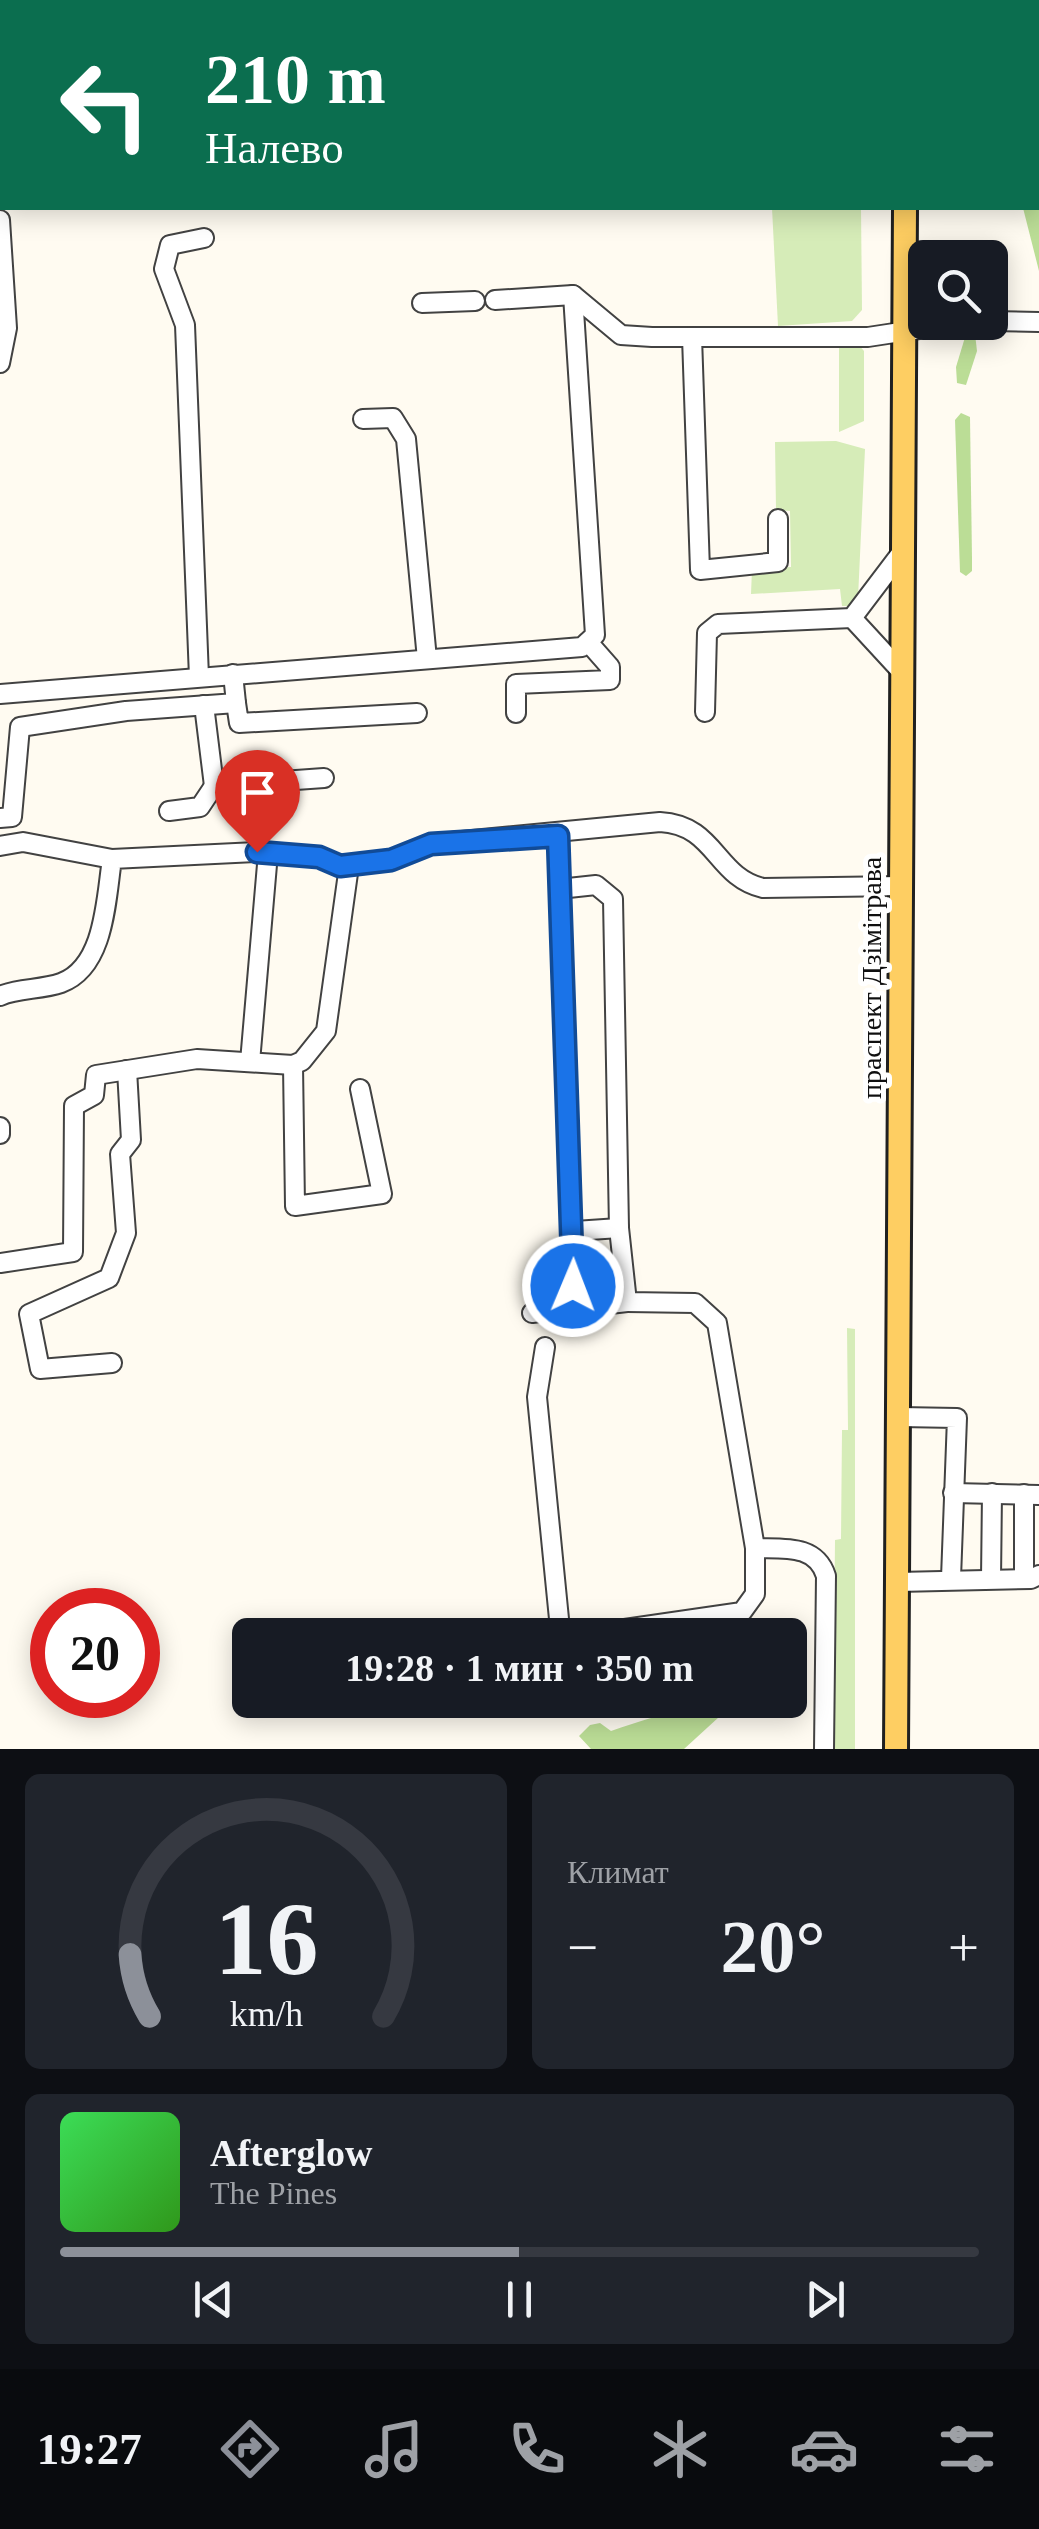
<!DOCTYPE html>
<html lang="ru">
<head>
<meta charset="utf-8">
<style>
	:root { --surface:#171b24; --page:#20242c; --text:#f1f3f6; --muted:#9ea1a6; --line:#363941; --accent:#8c9099 }
	body { margin:0; font-family:Georgia,serif; background:var(--page); color:var(--text); height:100vh; display:flex; flex-direction:column; font-size:38px; white-space:nowrap }
	* { box-sizing:border-box; margin:0 }
	p { font-size:32px; color:var(--muted) }
	.icon { flex:none; width:55px; height:55px; fill:none; stroke:currentColor; stroke-width:2; stroke-linecap:round; stroke-linejoin:round }
	.map { position:relative; height:1749px; overflow:hidden }
	.drawer { display:flex; flex-direction:column; gap:25px; padding:25px; background:#0d0f14; flex:1 }
	.drawer>* { flex:none }
	.banner { position:absolute; left:0px; top:0px; width:1040px; height:210px; box-shadow:0 5px 25px #0003; background:#0b6e4f; color:#fff; overflow:hidden }
	.controls { position:absolute; left:908px; top:240px; display:grid; gap:20px }
	.controls a { display:grid; place-items:center; width:100px; height:100px; border-radius:15px; background:var(--surface); box-shadow:0 5px 25px #0003; font-size:50px }
	.speed { position:absolute; left:30px; top:1588px; display:flex; gap:20px; font-size:50px; font-weight:700; text-align:center }
	.speed>* { display:grid; place-content:center; width:130px; height:130px; border-radius:50%; background:var(--surface); box-shadow:0 5px 25px #0003; line-height:1 }
	.speed .limit { border:15px solid #d22; background:#fff; color:#111 }
	.pin { position:absolute; display:grid; place-items:center; width:85px; height:85px; color:#fff; margin:-102px -42px; border-radius:50% 50% 50% 0; rotate:-45deg; box-shadow:0 0 10px #0007 }
	.pin .icon { rotate:45deg }
	.me { position:absolute; width:110px; margin:-55px; rotate:1deg; stroke-linejoin:round; filter:drop-shadow(0 0 8px #0008) }
	.turn { display:flex; align-items:center; gap:35px; height:210px; padding:0 40px; font-size:45px }
	.turn .icon { width:130px; height:130px; stroke-width:2.5 }
	.turn b { display:block; font-size:70px; line-height:85px }
	.big { font-size:75px; font-weight:700; line-height:1.1 }
	.drawer .tile { flex:1; display:flex; flex-direction:column; justify-content:center; gap:15px; min-width:0; padding:0 35px; border-radius:15px; background:var(--page) }
	.drawer .dial { align-items:center; gap:0 }
	.dial svg { height:260px; overflow:visible; fill:none; stroke:var(--line); stroke-width:7; stroke-linecap:round; text-anchor:middle }
	.dial text { fill:var(--text); stroke:none }
	.song { display:flex; align-items:center; gap:30px }
	.cover { width:120px; height:120px; border-radius:15px; background:linear-gradient(135deg,hsl(130 70% 55%),hsl(110 70% 35%)) }
	.played { height:10px; border-radius:5px; background:linear-gradient(90deg,var(--accent) 50%,var(--line) 50%) }
	.keys { display:flex; justify-content:space-around; direction:ltr }
	.heat { display:flex; justify-content:space-between; align-items:center; font-size:55px; direction:ltr }
	.drawer .tiles { flex:1; display:grid; gap:25px; grid-template-columns:1fr 1fr }
	.tile:last-child { grid-column:span 2 }
	.trip { position:absolute; left:232px; top:1618px; width:575px; height:100px; border-radius:15px; background:var(--surface); box-shadow:0 5px 25px #0003; font-weight:700; line-height:100px; text-align:center }
	.tabs { display:flex; height:160px; justify-content:space-around; align-items:center; background:#090b0e; color:var(--muted) }
	.tabs .icon { width:70px; height:70px }
	.tabs .current { color:var(--accent) }
	.tabs b { font-size:45px; color:var(--text) }
	.map>svg:first-child { display:block }
</style>
</head>
<body>
<div class="map">
<svg width="1039" height="1749" viewBox="0 0 1039 1749">
	<rect width="100%" height="100%" fill="#fffbf1"/>
	<g fill="#d6ecb8">
		<polygon points="772,208 861,208 862,310 852,321 778,326"/>
		<polygon points="839,343 857,343 864,351 864,421 839,432"/>
		<polygon points="836,441 865,449 858,598 848,606 842,606 840,589 751,594 752,569 791,567 790,511 776,510 775,442"/>
		<polygon points="847,1328 855,1329 855,1749 833,1749 835,1540 841,1539 842,1430 848,1430"/>
	</g>
	<g fill="#bbdd96">
		<polygon points="1039,119 1039,271 1023,208 1038,208"/>
		<polygon points="966,334 975,334 977,351 966,385 957,383 956,367"/>
		<polygon points="961,413 970,417 972,559 972,571 966,576 960,572 955,420"/>
		<path d="M 697,1700 L 761,1700 L 719,1717 L 684,1749 L 591,1749 L 579,1736 L 590,1725 L 600,1723 L 611,1731 C 640,1720 669,1715 697,1700 Z"/>
	</g>
	<g fill="none" stroke-linecap="round" stroke-linejoin="round">
		<g stroke="#424242" stroke-width="22">
			<g id="minor">
				<polyline points="172,0 173,2"/>
				<polyline points="0,94 2,92"/>
				<polyline points="0,220 7,328 0,363"/>
				<polyline points="495,300 573,295 621,335 652,337 868,337 966,322"/>
				<polyline points="422,303 475,301"/>
				<polyline points="990,321 1039,322"/>
				<polyline points="692,337 700,570 778,562 778,519"/>
				<polyline points="363,419 393,418 406,439 427,659"/>
				<polyline points="852,618 899,669"/>
				<polyline points="199,677 185,325 164,269 170,245 204,238"/>
				<polyline points="0,694 582,647 595,635 573,295"/>
				<polyline points="236,703 239,723 417,713"/>
				<polyline points="204,705 214,786 324,778"/>
				<polyline points="705,712 707,633 718,624 852,618 902,552"/>
				<polyline points="516,713 516,684 610,680 610,667 588,642"/>
				<polyline points="169,811 200,807 214,786"/>
				<polyline points="0,818 12,817 20,727 126,711 236,703 233,674"/>
				<polyline points="558,836 573,1286"/>
				<polyline points="0,846 23,842 112,859"/>
				<polyline points="349,866 326,1031 302,1061 293,1065 295,1206 382,1194 360,1089"/>
				<path d="M 0,996 C 17,988 41,990 61,983 C 105,967 106,899 112,859 L 257,852 L 319,857 L 340,867 L 391,860 L 431,844 L 660,822 C 716,825 715,877 763,888 L 901,886"/>
				<polyline points="250,1062 268,853"/>
				<polyline points="0,1127 0,1134"/>
				<polyline points="575,1231 619,1228"/>
				<polyline points="0,1263 73,1252 74,1106 94,1095 96,1075 197,1059 293,1065"/>
				<polyline points="532,1313 627,1302"/>
				<polyline points="545,1347 537,1397 560,1629 604,1632 742,1612 755,1594 755,1548 717,1323 695,1303 627,1302 619,1228 613,899 596,885 559,889"/>
				<polyline points="112,1363 40,1369 29,1314 109,1278 126,1233 120,1154 131,1140 127,1070"/>
				<polyline points="900,1417 957,1418 951,1578"/>
				<polyline points="953,1493 1039,1495"/>
				<path d="M 755,1548 C 784,1549 816,1544 826,1576 L 824,1749"/>
				<polyline points="991,1579 992,1493"/>
				<polyline points="1024,1579 1024,1494"/>
				<polyline points="898,1582 1031,1579 1039,1575"/>
			</g>
		</g>
		<g stroke="#202020" stroke-width="28">
			<g id="major">
				<polyline points="900,0 900,2"/>
				<polyline points="896,1749 905,208"/>
			</g>
		</g>
		<use href="#minor" stroke="#fff" stroke-width="18"/>
		<use href="#major" stroke="#fece62" stroke-width="22"/>
	</g>
	<g fill="none" stroke-linecap="round" stroke-linejoin="round">
		<g stroke="#114b97" stroke-width="25">
			<polyline id="route" points="257,852 319,857 340,866 391,860 431,844 558,836 573,1286"/>
		</g>
		<use href="#route" stroke="#1a73e8" stroke-width="18"/>
	</g>
	<g text-anchor="middle" stroke-width="10" stroke-linejoin="round" paint-order="stroke">
		<g font-size="28" fill="#0f0f0f" stroke="#fff">
			<text transform="translate(871 978) rotate(-90)" y="10">праспект Дзімітрава</text>
		</g>
	</g>
</svg>
<div class="controls">
<a><svg class="icon" aria-label="search" viewBox="0 0 24 24"><circle cx="10" cy="10" r="6"/><path d="M15 15l6 6"/></svg></a>
</div>
<div class="speed"><div class="limit">20</div></div>
<div class="pin" style="left:257px;top:852px;background:#d93025"><svg class="icon" aria-label="arrive" viewBox="0 0 24 24"><path d="M6 21V4h12l-3 4 3 4H6"/></svg></div>
<svg class="me" style="left:573px;top:1286px" viewBox="-20 -20 40 40"><circle r="17" fill="#1a73e8" stroke="#fff" stroke-width="3"/><path d="M0-11L8 9 0 5-8 9z" fill="#fff"/></svg>
<div class="trip">19:28 · 1 мин · 350 m</div>
<div class="banner">
<div class="turn"><svg class="icon" aria-label="left" viewBox="0 0 24 24"><path d="M17 20v-9H6M10 6l-5 5 5 5"/></svg><div><b>210 m</b>Налево</div></div>
</div>
</div>
<section class="drawer">
<div class="tiles">
<div class="tile dial"><svg viewBox="0 0 100 80">
<path d="M14 69A42 42 0 1 1 86 69"/>
<path d="M14 69A42 42 0 0 1 8 50" stroke="#8c9099"/>
<text x="50" y="56" font-size="32" font-weight="700">16</text>
<text x="50" y="72" font-size="11">km/h</text>
</svg></div>
<div class="tile"><p>Климат</p>
<div class="heat"><a>−</a><b class="big">20°</b><a>+</a></div>
</div>
<div class="tile">
<div class="song"><i class="cover"></i><div><b>Afterglow</b><p>The Pines</p></div></div>
<div class="played"></div>
<div class="keys"><svg class="icon" aria-label="previous" viewBox="0 0 24 24"><path d="M18 5L8 12l10 7zM5 5v14"/></svg><svg class="icon" aria-label="pause" viewBox="0 0 24 24"><path d="M8 5v14M16 5v14"/></svg><svg class="icon" aria-label="next" viewBox="0 0 24 24"><path d="M6 5l10 7-10 7zM19 5v14"/></svg></div>
</div>
</div>
</section>
<nav class="tabs">
<b>19:27</b>
<svg class="icon current" aria-label="directions" viewBox="0 0 24 24"><path d="M12 3l9 9-9 9-9-9zM9 14v-3h6M13 9l2 2-2 2"/></svg>
<svg class="icon" aria-label="music" viewBox="0 0 24 24"><path d="M9 18V5l10-2v13"/><circle cx="6" cy="18" r="3"/><circle cx="16" cy="16" r="3"/></svg>
<svg class="icon" aria-label="phone" viewBox="0 0 24 24"><path d="M5 4h4l2 5-3 2q2 4 5 5l2-3 5 2v4C11 20 4 13 5 4z"/></svg>
<svg class="icon" aria-label="climate" viewBox="0 0 24 24"><path d="M12 3v18M4 7l16 10M4 17L20 7"/></svg>
<svg class="icon" aria-label="car" viewBox="0 0 24 24"><path d="M5 17H2v-5l4-1 3-4h7l3 4 3 1v5h-3M9 17h6M6 11h13"/><circle cx="7" cy="17" r="2"/><circle cx="17" cy="17" r="2"/></svg>
<svg class="icon" aria-label="filters" viewBox="0 0 24 24"><path d="M4 7h16M4 17h16"/><circle cx="9" cy="7" r="2"/><circle cx="15" cy="17" r="2"/></svg>
</nav>
</body>
</html>
